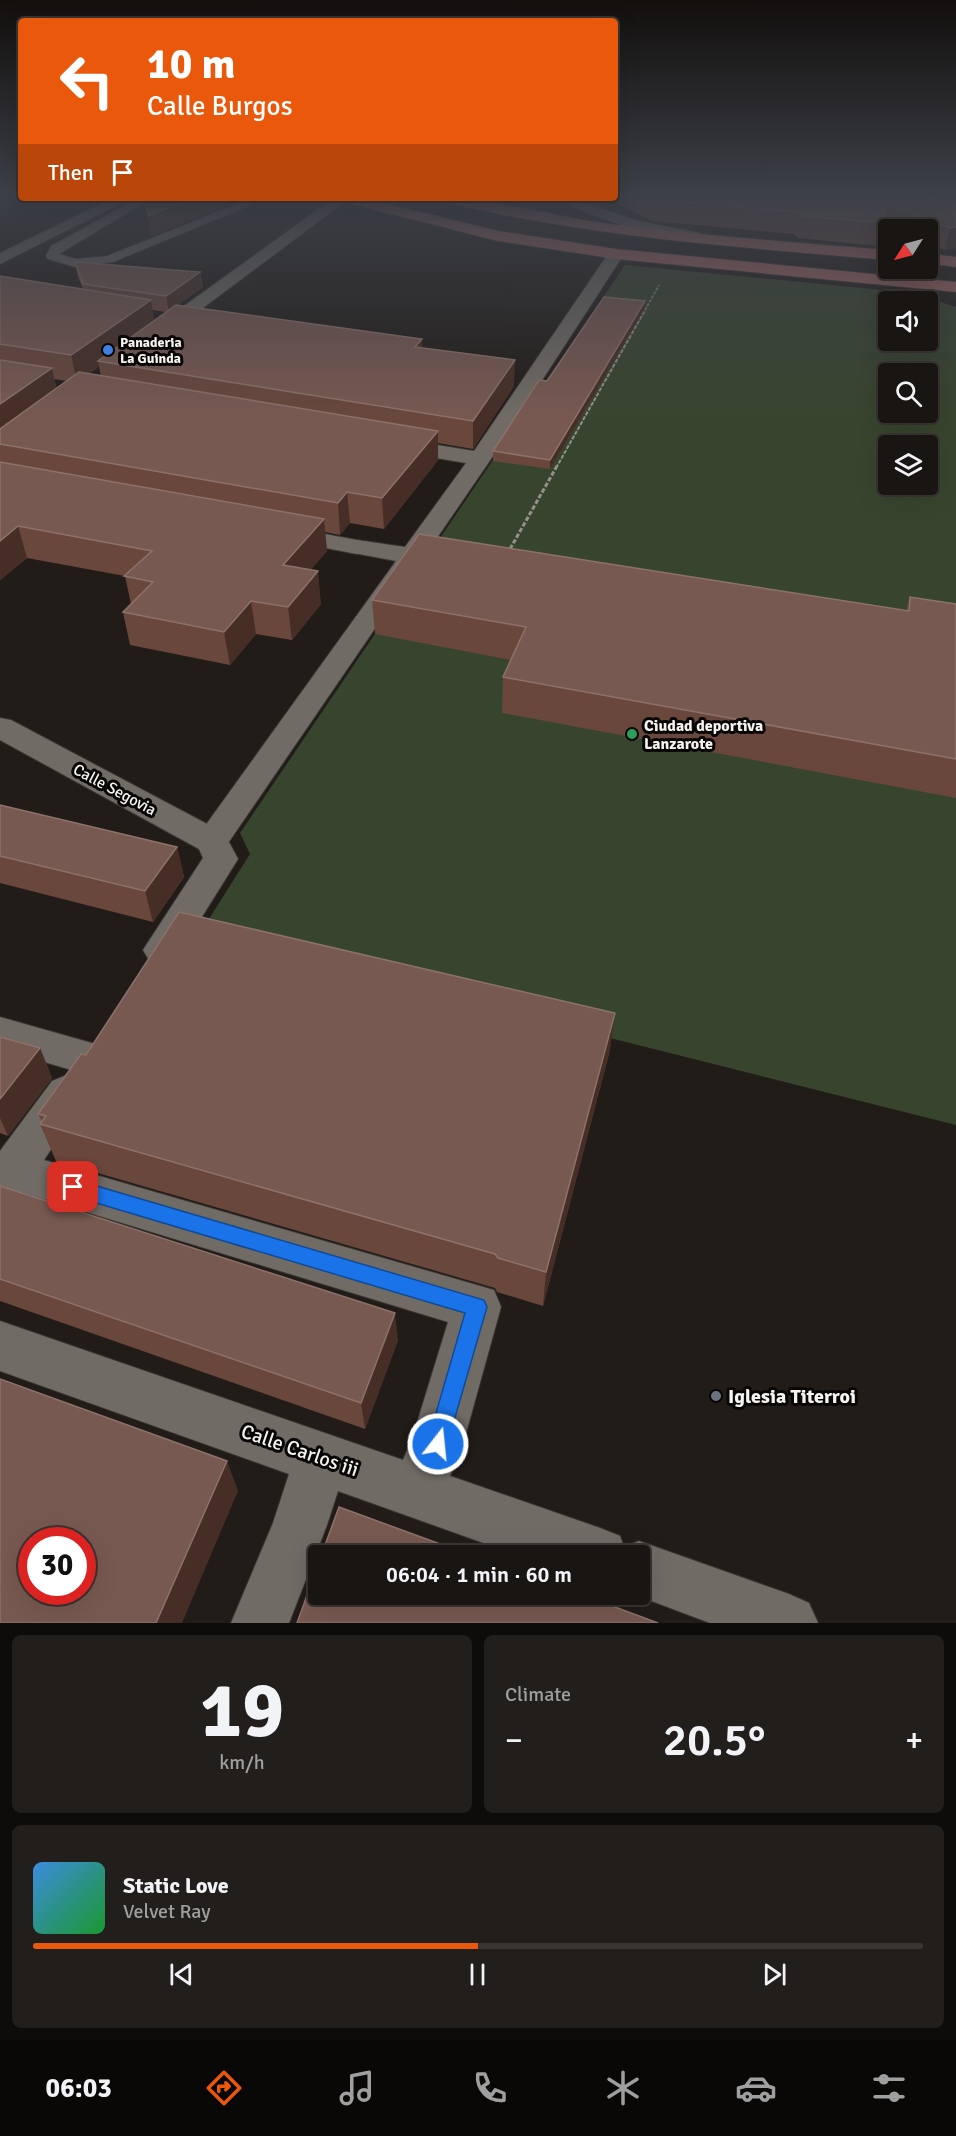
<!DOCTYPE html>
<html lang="en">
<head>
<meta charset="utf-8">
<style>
	:root { --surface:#191512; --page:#221e1b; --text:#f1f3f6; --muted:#9f9f9f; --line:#373432; --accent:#ea580c }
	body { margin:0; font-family:Signika,sans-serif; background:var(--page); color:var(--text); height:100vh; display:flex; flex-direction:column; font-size:22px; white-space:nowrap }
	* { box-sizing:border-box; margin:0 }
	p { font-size:20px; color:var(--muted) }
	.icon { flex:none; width:33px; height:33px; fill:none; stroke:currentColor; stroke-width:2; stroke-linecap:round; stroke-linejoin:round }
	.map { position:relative; height:1623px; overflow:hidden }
	.sheet { display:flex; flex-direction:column; gap:12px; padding:12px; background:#0e0c0a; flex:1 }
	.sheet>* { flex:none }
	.guide { position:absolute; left:18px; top:18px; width:600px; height:183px; border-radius:6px; box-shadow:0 6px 24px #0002,0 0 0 2px var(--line); background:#ea580c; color:#fff; overflow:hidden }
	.needle { width:39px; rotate:234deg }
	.controls { position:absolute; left:878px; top:219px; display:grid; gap:12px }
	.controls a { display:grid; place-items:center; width:60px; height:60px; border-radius:6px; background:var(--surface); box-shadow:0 6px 24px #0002,0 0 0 2px var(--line); font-size:30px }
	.speed { position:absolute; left:18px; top:1527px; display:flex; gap:12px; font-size:30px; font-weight:700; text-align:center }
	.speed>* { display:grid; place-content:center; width:78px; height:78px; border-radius:50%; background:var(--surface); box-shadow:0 6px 24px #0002,0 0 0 2px var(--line); line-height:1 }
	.speed .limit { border:9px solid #d22; background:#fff; color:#111 }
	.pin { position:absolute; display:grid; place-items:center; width:51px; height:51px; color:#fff; margin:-26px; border-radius:12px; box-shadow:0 3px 9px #0006 }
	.me { position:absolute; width:66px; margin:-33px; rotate:16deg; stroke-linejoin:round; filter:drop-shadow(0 0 4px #0008) }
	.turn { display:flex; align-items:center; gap:21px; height:126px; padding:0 30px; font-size:27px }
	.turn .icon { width:78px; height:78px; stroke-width:2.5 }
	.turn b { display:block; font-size:42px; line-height:51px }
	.then { display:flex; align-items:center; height:57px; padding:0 30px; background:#0003; gap:12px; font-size:22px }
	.big { font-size:45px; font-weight:600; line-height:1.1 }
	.sheet .card { flex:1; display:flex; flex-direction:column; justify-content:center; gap:9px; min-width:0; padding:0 21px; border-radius:9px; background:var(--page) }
	.sheet .dial { align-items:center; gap:0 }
	.dial b { font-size:78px; line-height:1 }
	.song { display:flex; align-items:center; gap:18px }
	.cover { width:72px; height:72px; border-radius:9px; background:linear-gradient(135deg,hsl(210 70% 55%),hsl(130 70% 35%)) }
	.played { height:6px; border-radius:3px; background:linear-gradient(90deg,var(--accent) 50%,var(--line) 50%) }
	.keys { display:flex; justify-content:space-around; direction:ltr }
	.heat { display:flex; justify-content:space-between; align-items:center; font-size:33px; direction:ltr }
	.sheet .tiles { flex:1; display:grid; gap:12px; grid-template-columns:1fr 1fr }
	.card:last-child { grid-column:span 2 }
	.trip { position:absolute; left:308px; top:1545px; width:342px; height:60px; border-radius:6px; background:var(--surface); box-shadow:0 6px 24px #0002,0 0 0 2px var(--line); font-weight:600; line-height:60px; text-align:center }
	.menu { display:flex; height:96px; justify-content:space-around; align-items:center; background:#0a0807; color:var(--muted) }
	.menu .icon { width:42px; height:42px }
	.menu .current { color:var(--accent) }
	.menu b { font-size:27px; color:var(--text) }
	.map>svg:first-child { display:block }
</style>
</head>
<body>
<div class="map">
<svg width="956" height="1623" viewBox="0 0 956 1623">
	<rect width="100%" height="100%" fill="#211c18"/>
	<path fill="#38452e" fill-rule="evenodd" d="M 625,265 L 913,293 L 956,307 L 956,1125 L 610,1038 L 195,941 L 250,854 L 240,833 ZM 888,302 L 927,302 L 927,340 L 888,340 ZM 888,374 L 927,374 L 927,412 L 888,412 ZM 888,446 L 927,446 L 927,484 L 888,484 Z"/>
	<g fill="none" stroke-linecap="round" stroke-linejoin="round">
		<g stroke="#393633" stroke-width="2">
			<polygon id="service" points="126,198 138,198 144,203 59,254 76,259 107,256 253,198 268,198 113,262 75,267 48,259 46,256 51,246 130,203"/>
		</g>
		<g stroke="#393633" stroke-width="2">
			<g id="pedestrian">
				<polygon points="616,249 624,254 491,459 224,849 212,853 200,849 195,841 200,833 396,561 348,552 345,547 348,542 357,540 405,547 466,463 387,450 384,445 387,440 395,438 474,451 610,251"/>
				<polygon points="0,1017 106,1047 112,1059 106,1071 92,1076 0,1049"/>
			</g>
		</g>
		<g stroke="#393633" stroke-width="2">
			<g id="minor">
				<polygon points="113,198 131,198 0,264 0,253"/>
				<polygon points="574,199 638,221 700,233 708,238 700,243 629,228 569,206 567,203"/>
				<polygon points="282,526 357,540 366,542 369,547 366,552 357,554 273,538 270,533 273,528"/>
				<polygon points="0,718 11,720 224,833 238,859 175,960 162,964 149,960 143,950 203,858 199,849 0,740"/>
				<polygon points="67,1075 82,1081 88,1093 44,1160 494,1290 501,1307 463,1444 450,1476 600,1528 620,1536 624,1547 639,1541 789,1594 809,1603 818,1623 710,1623 633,1594 639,1594 639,1556 520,1556 338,1491 327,1525 289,1623 231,1623 273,1523 289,1474 0,1371 0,1321 403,1460 412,1439 448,1322 17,1191 0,1198 0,1151 52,1081"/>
			</g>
		</g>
		<g stroke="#393633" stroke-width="2">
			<polygon id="tertiary" points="334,198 350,198 164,337 152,337 149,333 152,329"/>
		</g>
		<g stroke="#393633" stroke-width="2">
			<g id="primary">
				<polygon points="338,198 362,198 498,231 616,249 956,282 956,292 616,259 498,241 340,201"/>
				<path d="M 439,198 C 494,198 555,217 610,224 C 702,236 795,242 888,250 L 888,260 C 738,247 587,237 441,201 Z"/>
				<polygon points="927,253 956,257 956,267 927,263"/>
			</g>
		</g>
		<polyline stroke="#94918d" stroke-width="1.5" stroke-dasharray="3 1.5" stroke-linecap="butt" points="643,314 659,285"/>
		<polyline stroke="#94918d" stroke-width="2" stroke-dasharray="4 1.5" stroke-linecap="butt" points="556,468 644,312"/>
		<polyline stroke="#94918d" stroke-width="3" stroke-dasharray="4.5 2" stroke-linecap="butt" points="510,549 557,466"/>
		<use href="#service" fill="#706b65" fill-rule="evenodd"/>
		<use href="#pedestrian" fill="#706b65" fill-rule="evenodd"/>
		<use href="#minor" fill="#706b65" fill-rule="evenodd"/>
		<use href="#tertiary" fill="#706b65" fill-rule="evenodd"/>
		<use href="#primary" fill="#ae6a67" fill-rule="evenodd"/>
	</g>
	<g fill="#69473d" fill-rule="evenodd">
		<polygon points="615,192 956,192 956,248 945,250 927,244 927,230 891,230 882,226 878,246 798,238 794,234 653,221 605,198 615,198"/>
		<path d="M 75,262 L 200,272 L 203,287 L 178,305 L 423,348 L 514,386 L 473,449 L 438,443 L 438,460 L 384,529 L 350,523 L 340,535 L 325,532 L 327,551 L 310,570 L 321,604 L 292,640 L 256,634 L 230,665 L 130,645 L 123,612 L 131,604 L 125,576 L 27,558 L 0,580 L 0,276 L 83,289 L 78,277 ZM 152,310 L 166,312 L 154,320 ZM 99,366 L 101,376 L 89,374 ZM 54,379 L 67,381 L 57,389 Z"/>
		<polygon points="645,301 644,310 550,469 493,461 493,451 547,381"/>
		<polygon points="910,597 956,604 956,798 502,713 503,677 511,660 375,634 372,600 906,610"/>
		<polygon points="0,805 177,847 184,877 153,922 0,883"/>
		<polygon points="0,1037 40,1048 52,1078 8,1136 0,1133"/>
		<polygon points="610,1050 543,1306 497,1292 495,1288 56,1161 40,1124 42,1122 38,1114 86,1055"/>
		<polygon points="0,1186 398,1340 365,1429 0,1301"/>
	</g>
	<g fill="#462e26">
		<polygon points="195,198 245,198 151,236 148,216"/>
		<polygon points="956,227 956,248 945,250 950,228"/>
		<polygon points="200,272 203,287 169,312 166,296"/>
		<polygon points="151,300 155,325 98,361 99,366 77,382 71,355"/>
		<polygon points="645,301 644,310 550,469 550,460"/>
		<polygon points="422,339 423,365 415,347"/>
		<polygon points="515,360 514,386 473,449 473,421"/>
		<polygon points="52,368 58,396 0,438 0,404"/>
		<polygon points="438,431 438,460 384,529 382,498"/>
		<polygon points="347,492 350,523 340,535 338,503"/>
		<polygon points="324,519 327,551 287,597 283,565"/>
		<polygon points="18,526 27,558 0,580 0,541"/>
		<polygon points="318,571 321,604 292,640 288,607"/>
		<polygon points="251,601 256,634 230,665 224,632"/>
		<polygon points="177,847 184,877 153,922 145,891"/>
		<polygon points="615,1013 610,1050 543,1306 546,1272"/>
		<polygon points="40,1048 52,1078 8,1136 0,1118 0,1099"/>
		<polygon points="395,1313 398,1340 365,1429 361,1403"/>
		<polygon points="227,1461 238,1491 182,1623 156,1623"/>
	</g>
	<g fill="#785951" stroke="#8c726a" stroke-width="1.5" fill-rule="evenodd">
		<polygon points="637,192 902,192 956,204 956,227 950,228 886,204 883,223 802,216 798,212 655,200"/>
		<polygon points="144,198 195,198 148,216"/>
		<polygon points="75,262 200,272 166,296 83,284"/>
		<polygon points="0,276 151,300 71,355 0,344"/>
		<polygon points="604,297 645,301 550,460 493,451 539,380 547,381"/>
		<polygon points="176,305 422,339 415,347 515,360 473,421 98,361"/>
		<polygon points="0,360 52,368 0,404"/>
		<polygon points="79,372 438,431 382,498 347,492 338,503 0,444 0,429"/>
		<polygon points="0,462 324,519 283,565 318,571 288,607 251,601 224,632 123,612 153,582 124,576 152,551 18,526 0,541"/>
		<polygon points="419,534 909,611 910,597 956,604 956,759 503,677 526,627 372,600"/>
		<polygon points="0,805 177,847 145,891 0,856"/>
		<polygon points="179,912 615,1013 546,1272 498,1258 495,1254 40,1124 46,1116 38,1114 81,1054 86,1055"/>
		<polygon points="0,1037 40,1048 0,1099"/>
		<polygon points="0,1186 395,1313 361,1403 0,1279"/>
		<path d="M 0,1379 L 227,1461 L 156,1623 L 0,1623 ZM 32,1540 L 82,1540 L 82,1592 L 32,1592 Z"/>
		<polygon points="339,1507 473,1556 321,1556"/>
		<polygon points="318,1565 318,1594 580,1594 658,1623 297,1623"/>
	</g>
	<linearGradient id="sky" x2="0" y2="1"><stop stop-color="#120f0d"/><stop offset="0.46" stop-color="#3d4048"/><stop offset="1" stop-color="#3d4048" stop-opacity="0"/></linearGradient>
	<rect width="956" height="419" fill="url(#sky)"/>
	<polygon fill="#1a73e8" stroke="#114b97" stroke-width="1.5" points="73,1179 484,1300 487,1307 445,1452 438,1455 430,1452 427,1444 465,1313 73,1196 66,1193 64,1187 66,1181"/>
	<circle fill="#3f7fe0" stroke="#090706" stroke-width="2" cx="108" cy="350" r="6"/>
	<circle fill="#2e9e5b" stroke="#090706" stroke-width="2" cx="632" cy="734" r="6"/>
	<circle fill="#6b7280" stroke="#090706" stroke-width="2" cx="716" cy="1396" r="6"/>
	<g text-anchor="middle" stroke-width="6" stroke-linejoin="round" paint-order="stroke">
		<g font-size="14" font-weight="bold" fill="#f6f3f0" stroke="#090706" text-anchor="start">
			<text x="120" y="347">Panaderia<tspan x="120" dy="16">La Guinda</tspan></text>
		</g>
		<g font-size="16" font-weight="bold" fill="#f6f3f0" stroke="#090706" text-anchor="start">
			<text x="644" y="731">Ciudad deportiva<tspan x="644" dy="18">Lanzarote</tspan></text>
		</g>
		<g font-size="16" fill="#f6f3f0" stroke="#090706">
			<text transform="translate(115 789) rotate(28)" y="6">Calle Segovia</text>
		</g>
		<g font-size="20" font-weight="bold" fill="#f6f3f0" stroke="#090706" text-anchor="start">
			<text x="728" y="1403">Iglesia Titerroi</text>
		</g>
		<g font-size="20" fill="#f6f3f0" stroke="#090706">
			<text transform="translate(300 1450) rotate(19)" y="7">Calle Carlos iii</text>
		</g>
	</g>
</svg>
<div class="controls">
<a><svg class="needle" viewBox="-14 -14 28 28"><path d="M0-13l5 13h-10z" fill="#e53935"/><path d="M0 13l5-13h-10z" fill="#9f9f9f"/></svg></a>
<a><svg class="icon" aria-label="sound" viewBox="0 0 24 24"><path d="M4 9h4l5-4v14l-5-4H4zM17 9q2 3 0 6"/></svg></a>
<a><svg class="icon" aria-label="search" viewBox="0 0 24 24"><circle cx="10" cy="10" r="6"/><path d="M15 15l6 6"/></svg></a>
<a><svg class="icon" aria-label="layers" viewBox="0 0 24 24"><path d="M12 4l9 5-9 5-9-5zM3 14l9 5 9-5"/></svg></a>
</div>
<div class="speed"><div class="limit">30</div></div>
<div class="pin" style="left:73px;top:1187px;background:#d93025"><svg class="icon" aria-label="arrive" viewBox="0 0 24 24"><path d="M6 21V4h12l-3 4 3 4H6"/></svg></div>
<svg class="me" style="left:438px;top:1444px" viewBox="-20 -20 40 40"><circle r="17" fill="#1a73e8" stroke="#fff" stroke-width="3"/><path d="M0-11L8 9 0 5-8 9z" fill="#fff"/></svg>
<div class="trip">06:04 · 1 min · 60 m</div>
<div class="guide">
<div class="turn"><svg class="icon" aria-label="left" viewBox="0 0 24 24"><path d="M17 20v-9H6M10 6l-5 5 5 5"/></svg><div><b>10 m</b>Calle Burgos</div></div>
<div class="then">Then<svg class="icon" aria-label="arrive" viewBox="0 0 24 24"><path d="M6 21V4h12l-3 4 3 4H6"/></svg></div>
</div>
</div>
<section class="sheet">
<div class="tiles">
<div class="card dial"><b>19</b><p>km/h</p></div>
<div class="card"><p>Climate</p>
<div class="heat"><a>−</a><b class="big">20.5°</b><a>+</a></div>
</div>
<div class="card">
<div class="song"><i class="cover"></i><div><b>Static Love</b><p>Velvet Ray</p></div></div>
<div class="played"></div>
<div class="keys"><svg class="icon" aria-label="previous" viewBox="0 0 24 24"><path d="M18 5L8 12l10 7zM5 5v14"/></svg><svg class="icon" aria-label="pause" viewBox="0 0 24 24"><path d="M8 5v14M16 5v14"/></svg><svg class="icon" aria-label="next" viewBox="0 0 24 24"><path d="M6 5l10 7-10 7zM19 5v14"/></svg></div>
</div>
</div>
</section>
<nav class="menu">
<b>06:03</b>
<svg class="icon current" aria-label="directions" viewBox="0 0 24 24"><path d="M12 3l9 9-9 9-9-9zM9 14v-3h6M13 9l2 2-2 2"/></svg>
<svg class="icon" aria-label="music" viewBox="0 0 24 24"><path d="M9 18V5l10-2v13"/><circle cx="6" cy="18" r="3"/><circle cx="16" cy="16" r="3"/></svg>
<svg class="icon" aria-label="phone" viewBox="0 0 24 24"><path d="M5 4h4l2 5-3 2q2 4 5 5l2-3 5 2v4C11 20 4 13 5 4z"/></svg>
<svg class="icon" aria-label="climate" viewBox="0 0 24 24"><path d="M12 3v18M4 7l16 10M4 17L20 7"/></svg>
<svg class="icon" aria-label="car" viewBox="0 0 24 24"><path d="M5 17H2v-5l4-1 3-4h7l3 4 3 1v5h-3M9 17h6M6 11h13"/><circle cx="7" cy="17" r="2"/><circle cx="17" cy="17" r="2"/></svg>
<svg class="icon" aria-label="filters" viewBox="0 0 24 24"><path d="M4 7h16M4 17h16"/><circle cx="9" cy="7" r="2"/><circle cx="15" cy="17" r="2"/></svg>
</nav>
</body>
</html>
